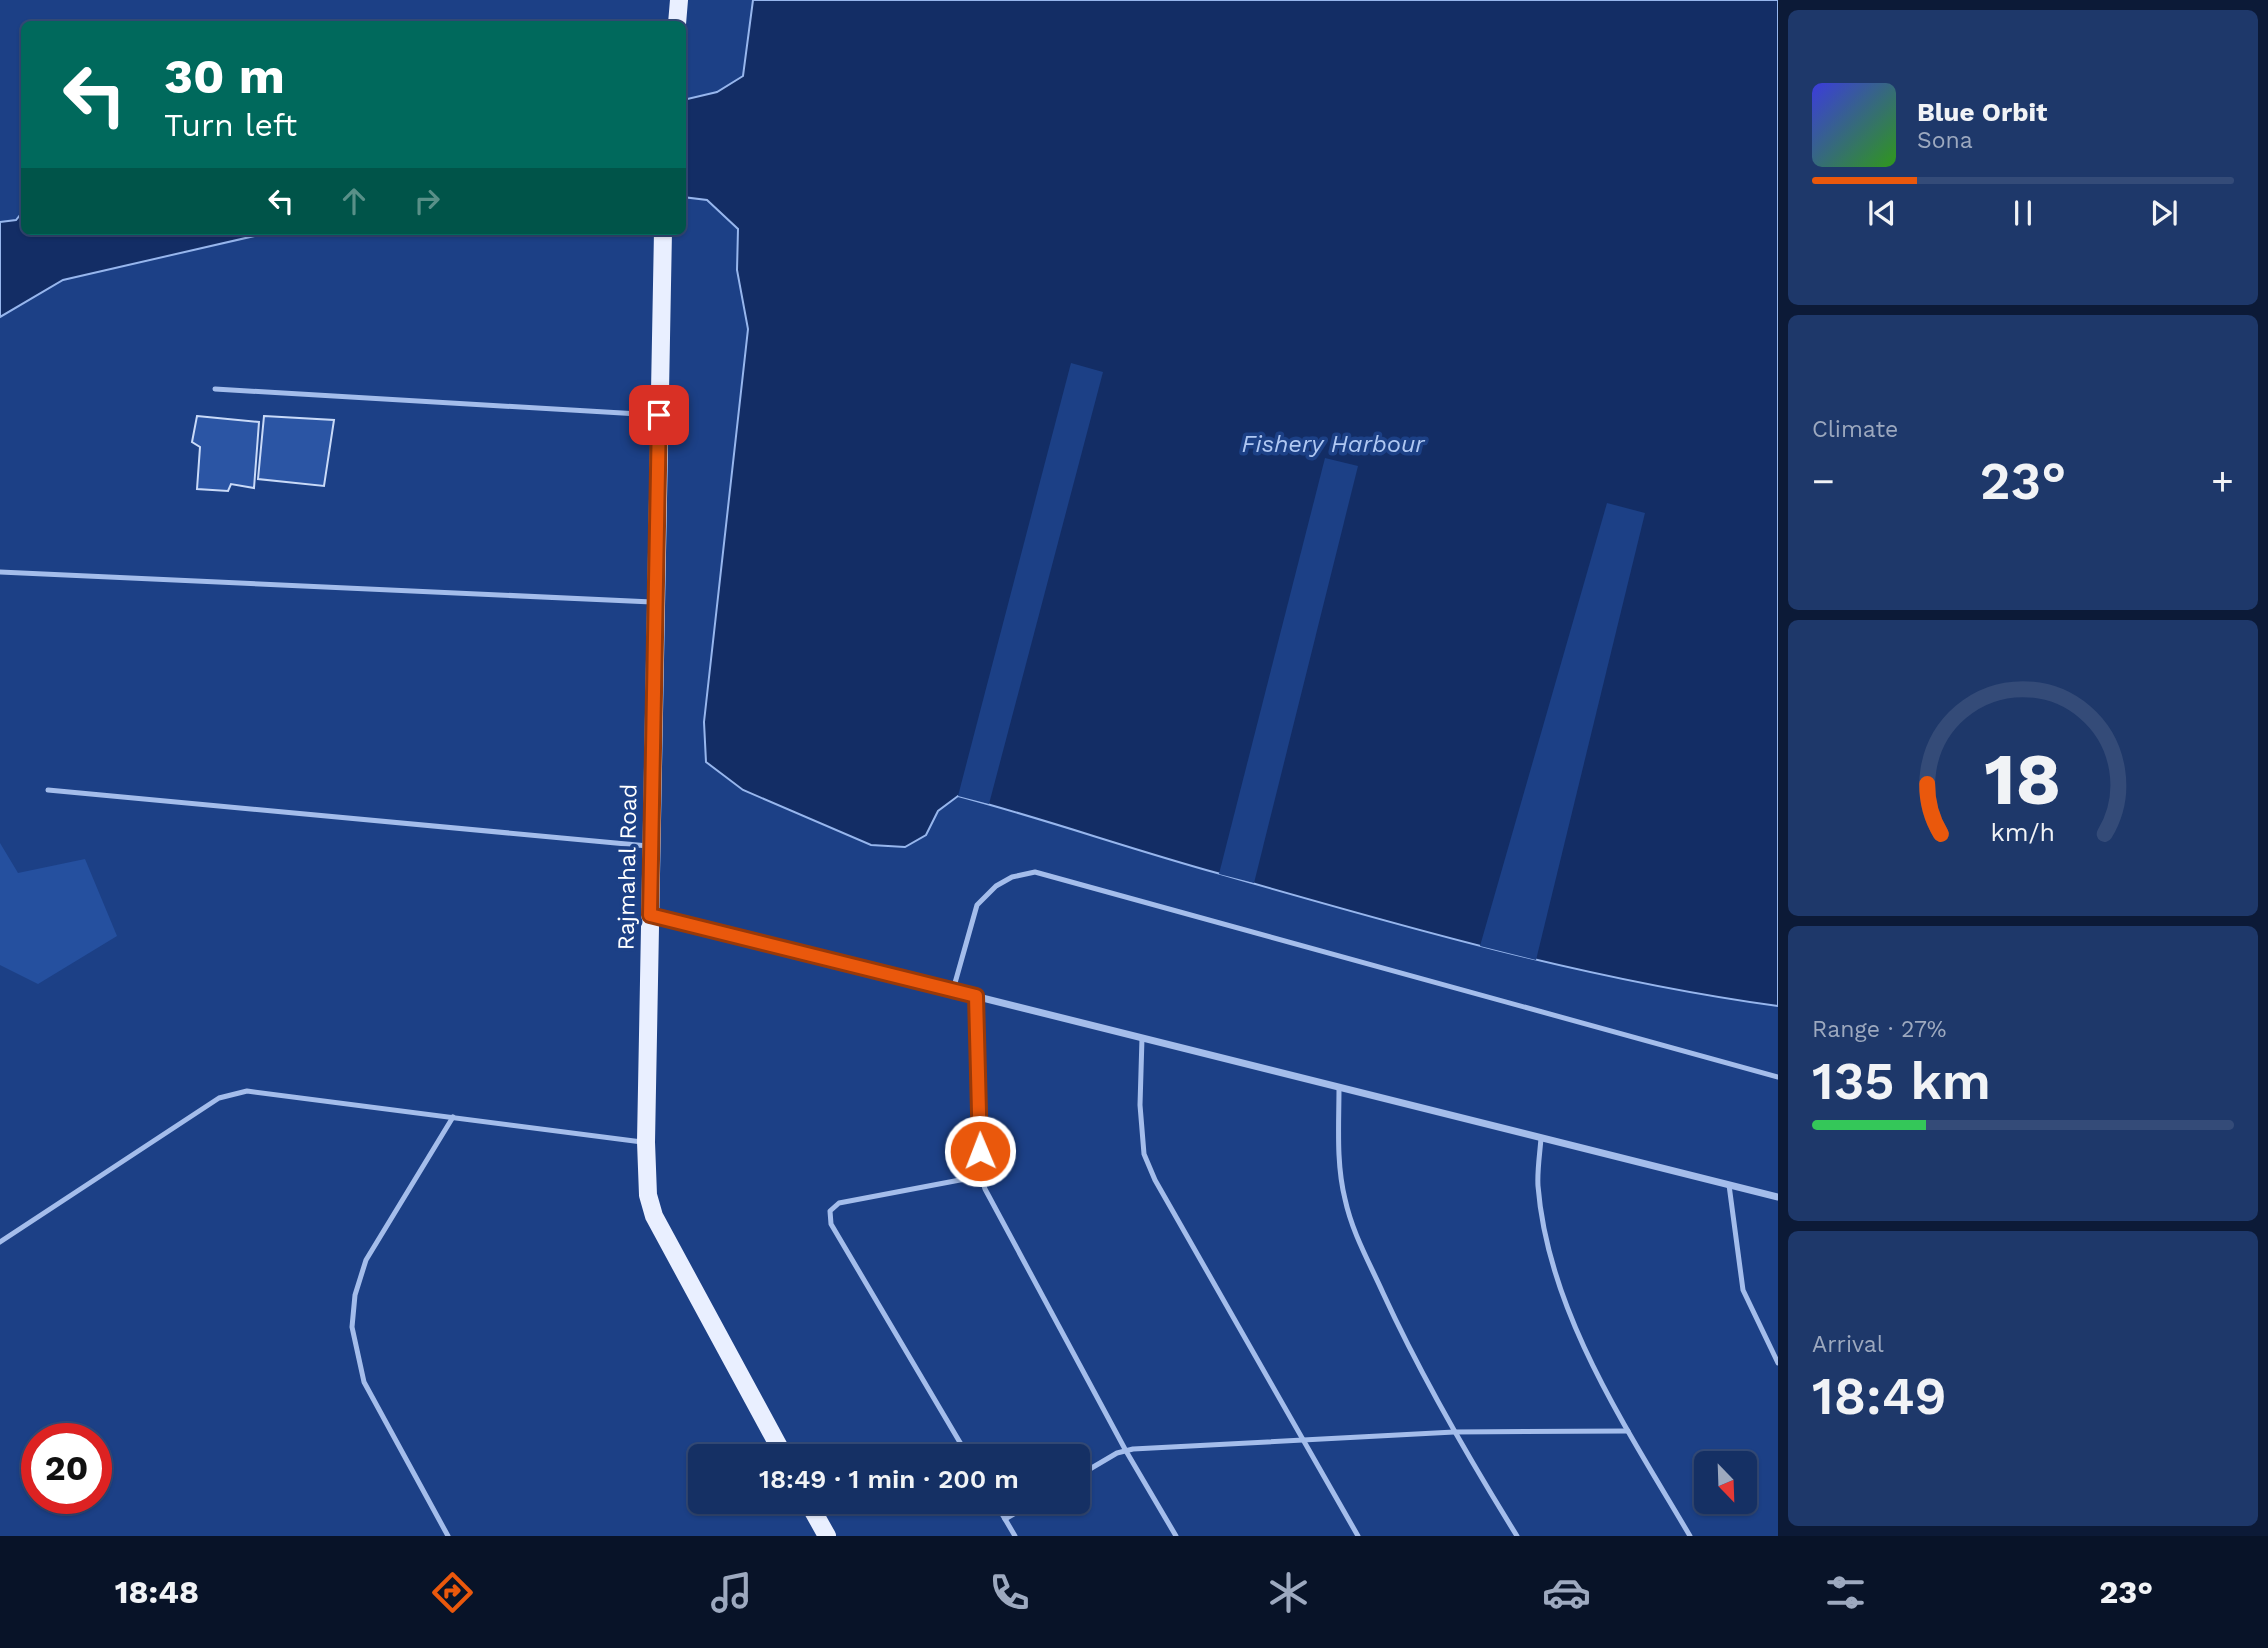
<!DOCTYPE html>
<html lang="en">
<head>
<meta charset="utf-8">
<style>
	:root { --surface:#153064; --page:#1e386a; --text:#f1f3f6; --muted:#9da9bf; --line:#344b78; --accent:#ea580c }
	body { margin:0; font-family:"Work Sans",sans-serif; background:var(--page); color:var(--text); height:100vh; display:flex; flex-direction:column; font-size:26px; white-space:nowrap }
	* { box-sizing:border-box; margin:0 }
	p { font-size:23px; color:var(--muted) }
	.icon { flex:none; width:38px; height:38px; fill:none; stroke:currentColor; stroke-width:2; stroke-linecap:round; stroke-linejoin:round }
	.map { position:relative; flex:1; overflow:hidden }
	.panel { display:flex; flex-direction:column; gap:10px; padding:10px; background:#0c1a37; width:490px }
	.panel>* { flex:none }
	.banner { position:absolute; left:21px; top:21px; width:665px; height:214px; border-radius:10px; box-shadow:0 2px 5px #0004,0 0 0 2px var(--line); background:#00695c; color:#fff; overflow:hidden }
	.needle { width:46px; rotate:157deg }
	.controls { position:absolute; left:1694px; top:1451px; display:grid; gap:14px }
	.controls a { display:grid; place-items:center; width:63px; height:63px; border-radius:10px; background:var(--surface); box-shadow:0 2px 5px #0004,0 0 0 2px var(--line); font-size:35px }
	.speed { position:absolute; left:21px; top:1423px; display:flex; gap:14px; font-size:35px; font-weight:700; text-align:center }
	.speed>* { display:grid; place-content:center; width:91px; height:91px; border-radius:50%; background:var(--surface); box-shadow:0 2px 5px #0004,0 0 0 2px var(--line); line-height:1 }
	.speed .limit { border:10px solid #d22; background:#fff; color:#111 }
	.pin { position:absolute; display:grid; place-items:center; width:60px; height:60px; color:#fff; margin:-30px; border-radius:14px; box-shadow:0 4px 10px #0006 }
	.me { position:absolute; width:77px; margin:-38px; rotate:359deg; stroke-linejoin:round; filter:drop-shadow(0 0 5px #0008) }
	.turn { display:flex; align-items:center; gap:24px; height:147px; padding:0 28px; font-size:32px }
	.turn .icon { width:91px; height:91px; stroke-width:2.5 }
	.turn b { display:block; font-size:49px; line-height:60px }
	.lanes { display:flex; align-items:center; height:66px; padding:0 28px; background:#0003; justify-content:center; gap:35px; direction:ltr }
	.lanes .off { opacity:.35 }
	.big { font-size:52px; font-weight:600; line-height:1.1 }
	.panel .widget { flex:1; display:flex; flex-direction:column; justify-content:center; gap:10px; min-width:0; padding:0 24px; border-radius:10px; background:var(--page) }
	.panel .dial { align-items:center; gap:0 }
	.dial svg { height:182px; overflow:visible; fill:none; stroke:var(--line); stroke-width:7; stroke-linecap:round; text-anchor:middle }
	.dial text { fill:var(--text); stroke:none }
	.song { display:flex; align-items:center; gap:21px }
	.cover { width:84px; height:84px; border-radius:10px; background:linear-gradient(135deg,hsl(240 70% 55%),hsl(110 70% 35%)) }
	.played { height:7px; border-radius:4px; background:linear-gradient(90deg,var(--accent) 25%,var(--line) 25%) }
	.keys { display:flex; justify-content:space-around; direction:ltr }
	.heat { display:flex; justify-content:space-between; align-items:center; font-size:38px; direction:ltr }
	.charge { height:10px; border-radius:5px; background:linear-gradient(90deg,#34c759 27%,var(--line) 0) }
	.trip { position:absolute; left:688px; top:1444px; width:402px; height:70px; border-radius:10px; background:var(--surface); box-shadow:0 2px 5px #0004,0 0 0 2px var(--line); font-weight:600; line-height:70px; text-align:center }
	.menu { display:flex; height:112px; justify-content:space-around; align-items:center; background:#081328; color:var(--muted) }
	.menu .icon { width:49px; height:49px }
	.menu .selected { color:var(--accent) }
	.menu b { font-size:32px; color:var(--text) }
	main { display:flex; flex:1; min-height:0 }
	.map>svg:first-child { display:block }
</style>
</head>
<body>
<main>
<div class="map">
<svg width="1778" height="1536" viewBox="0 0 1778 1536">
	<rect width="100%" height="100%" fill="#1c4086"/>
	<polygon fill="#25509f" points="0,843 18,873 85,859 117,936 38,984 0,965"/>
	<g fill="#132d65" stroke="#97b6ed" stroke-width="2">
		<path d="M 753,0 L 1778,0 L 1778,1006 C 1588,980 1401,926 1217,873 C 1130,849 1045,819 958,796 L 938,811 L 926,835 L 905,847 L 871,845 L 743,790 L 706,762 L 704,722 L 748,329 L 737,270 L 738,229 L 707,200 L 683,197 L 683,100 L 717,92 L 743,76 Z"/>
		<polygon points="24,210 24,231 276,231 63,280 0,317 0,222 16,220"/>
	</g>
	<g fill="#1c4086">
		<polygon points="1071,363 1103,372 989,804 958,796"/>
		<polygon points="1325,458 1358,466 1254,883 1219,874"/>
		<polygon points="1607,503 1645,513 1536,960 1480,946"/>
	</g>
	<g fill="#2b55a4" stroke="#c9daf8" stroke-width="2">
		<polygon points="197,416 259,422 254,488 231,484 228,491 197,489 200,447 192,442"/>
		<polygon points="264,416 334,420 324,486 258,479"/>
	</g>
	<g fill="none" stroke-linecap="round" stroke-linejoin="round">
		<g stroke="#a4bdeb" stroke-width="5">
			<polyline points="215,389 656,415"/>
			<polyline points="0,572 652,602"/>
			<polyline points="48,790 648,846"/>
			<polyline points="953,990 977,905 996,886 1012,877 1035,872 1778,1077"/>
			<polyline points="976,996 981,1176 985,1189 1126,1451 1176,1536"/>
			<polyline points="1142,1038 1140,1105 1144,1154 1155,1180 1358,1536"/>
			<path d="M 1339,1087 C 1339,1124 1336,1163 1345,1199 C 1352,1232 1369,1262 1383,1293 C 1422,1378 1468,1457 1517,1536"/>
			<path d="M 1541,1138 C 1540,1153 1537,1170 1538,1186 C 1548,1312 1627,1429 1690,1536"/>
			<polyline points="1729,1185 1743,1290 1778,1363"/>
			<polyline points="0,1242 219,1098 247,1091 642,1142"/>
			<polyline points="968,1456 831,1224 830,1211 839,1203 981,1176"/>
			<polyline points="1078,1476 1117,1453 1133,1449 1454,1432 1628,1431"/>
			<polyline points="995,1502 1015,1536"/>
			<polyline points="1005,1519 1035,1502"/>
			<polyline points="448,1536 364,1382 352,1327 355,1295 366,1260 453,1117"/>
		</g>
		<polyline stroke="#a4bdeb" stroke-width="7" points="651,915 1778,1197"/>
		<g stroke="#e9efff" stroke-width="18">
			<polyline points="677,24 679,0"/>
			<polyline points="663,231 646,1142 648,1195 654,1216 784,1456"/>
			<polyline points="808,1502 827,1536"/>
		</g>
	</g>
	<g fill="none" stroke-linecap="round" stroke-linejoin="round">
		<g stroke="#983908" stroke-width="18">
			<polyline id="route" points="659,415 650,915 976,996 980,1151"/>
		</g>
		<use href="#route" stroke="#ea580c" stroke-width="12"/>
	</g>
	<g text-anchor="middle" stroke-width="7" stroke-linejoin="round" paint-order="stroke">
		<g font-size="23" fill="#fff" stroke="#1c4086">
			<text transform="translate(627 867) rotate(-89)" y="8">Rajmahal Road</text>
		</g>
		<g font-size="24" font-style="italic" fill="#b0c8f3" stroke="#1c4086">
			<text x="1333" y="452">Fishery Harbour</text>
		</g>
	</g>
</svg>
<div class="controls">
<a><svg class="needle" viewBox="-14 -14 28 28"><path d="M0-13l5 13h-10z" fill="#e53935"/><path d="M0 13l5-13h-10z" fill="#9da9bf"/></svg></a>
</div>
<div class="speed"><div class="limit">20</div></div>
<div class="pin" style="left:659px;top:415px;background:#d93025"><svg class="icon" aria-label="arrive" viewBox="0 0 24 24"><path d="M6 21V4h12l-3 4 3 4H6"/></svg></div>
<svg class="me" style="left:980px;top:1151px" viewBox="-20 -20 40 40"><circle r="17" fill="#ea580c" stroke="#fff" stroke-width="3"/><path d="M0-11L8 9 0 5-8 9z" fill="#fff"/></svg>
<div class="trip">18:49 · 1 min · 200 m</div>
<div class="banner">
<div class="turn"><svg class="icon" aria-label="left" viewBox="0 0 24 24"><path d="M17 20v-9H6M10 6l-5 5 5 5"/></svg><div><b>30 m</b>Turn left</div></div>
<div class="lanes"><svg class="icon" aria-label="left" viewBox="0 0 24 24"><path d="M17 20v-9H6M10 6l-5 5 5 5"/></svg><svg class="icon off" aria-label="ahead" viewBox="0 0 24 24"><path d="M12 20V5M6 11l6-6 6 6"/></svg><svg class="icon off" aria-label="right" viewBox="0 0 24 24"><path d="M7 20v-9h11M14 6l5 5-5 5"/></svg></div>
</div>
</div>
<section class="panel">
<div class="widget">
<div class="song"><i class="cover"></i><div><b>Blue Orbit</b><p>Sona</p></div></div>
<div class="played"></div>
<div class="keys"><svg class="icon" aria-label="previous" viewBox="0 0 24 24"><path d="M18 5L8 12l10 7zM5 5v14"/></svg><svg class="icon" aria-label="pause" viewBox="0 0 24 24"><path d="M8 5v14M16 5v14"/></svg><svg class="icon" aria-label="next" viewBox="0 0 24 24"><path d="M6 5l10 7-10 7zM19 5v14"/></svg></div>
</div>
<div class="widget"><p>Climate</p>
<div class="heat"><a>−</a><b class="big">23°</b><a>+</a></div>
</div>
<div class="widget dial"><svg viewBox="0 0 100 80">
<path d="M14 69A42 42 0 1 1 86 69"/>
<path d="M14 69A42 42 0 0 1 8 47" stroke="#ea580c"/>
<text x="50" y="56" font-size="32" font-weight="700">18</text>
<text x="50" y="72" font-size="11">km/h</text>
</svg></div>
<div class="widget"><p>Range · 27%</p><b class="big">135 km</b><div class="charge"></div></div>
<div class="widget"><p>Arrival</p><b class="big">18:49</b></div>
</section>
</main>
<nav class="menu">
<b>18:48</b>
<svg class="icon selected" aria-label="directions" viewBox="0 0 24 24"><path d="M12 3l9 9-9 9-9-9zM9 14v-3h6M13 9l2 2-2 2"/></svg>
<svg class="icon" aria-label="music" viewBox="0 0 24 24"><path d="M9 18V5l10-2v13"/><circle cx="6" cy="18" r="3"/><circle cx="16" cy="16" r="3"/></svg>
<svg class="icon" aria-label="phone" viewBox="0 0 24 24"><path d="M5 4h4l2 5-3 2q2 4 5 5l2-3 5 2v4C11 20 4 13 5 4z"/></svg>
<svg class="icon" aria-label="climate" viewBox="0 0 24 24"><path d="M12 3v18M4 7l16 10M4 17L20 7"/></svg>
<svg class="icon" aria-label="car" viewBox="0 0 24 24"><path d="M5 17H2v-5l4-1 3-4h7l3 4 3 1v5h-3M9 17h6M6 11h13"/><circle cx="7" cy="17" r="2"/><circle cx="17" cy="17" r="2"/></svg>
<svg class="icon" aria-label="filters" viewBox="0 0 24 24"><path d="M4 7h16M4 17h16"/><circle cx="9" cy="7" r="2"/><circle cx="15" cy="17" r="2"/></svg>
<b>23°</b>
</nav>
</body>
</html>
